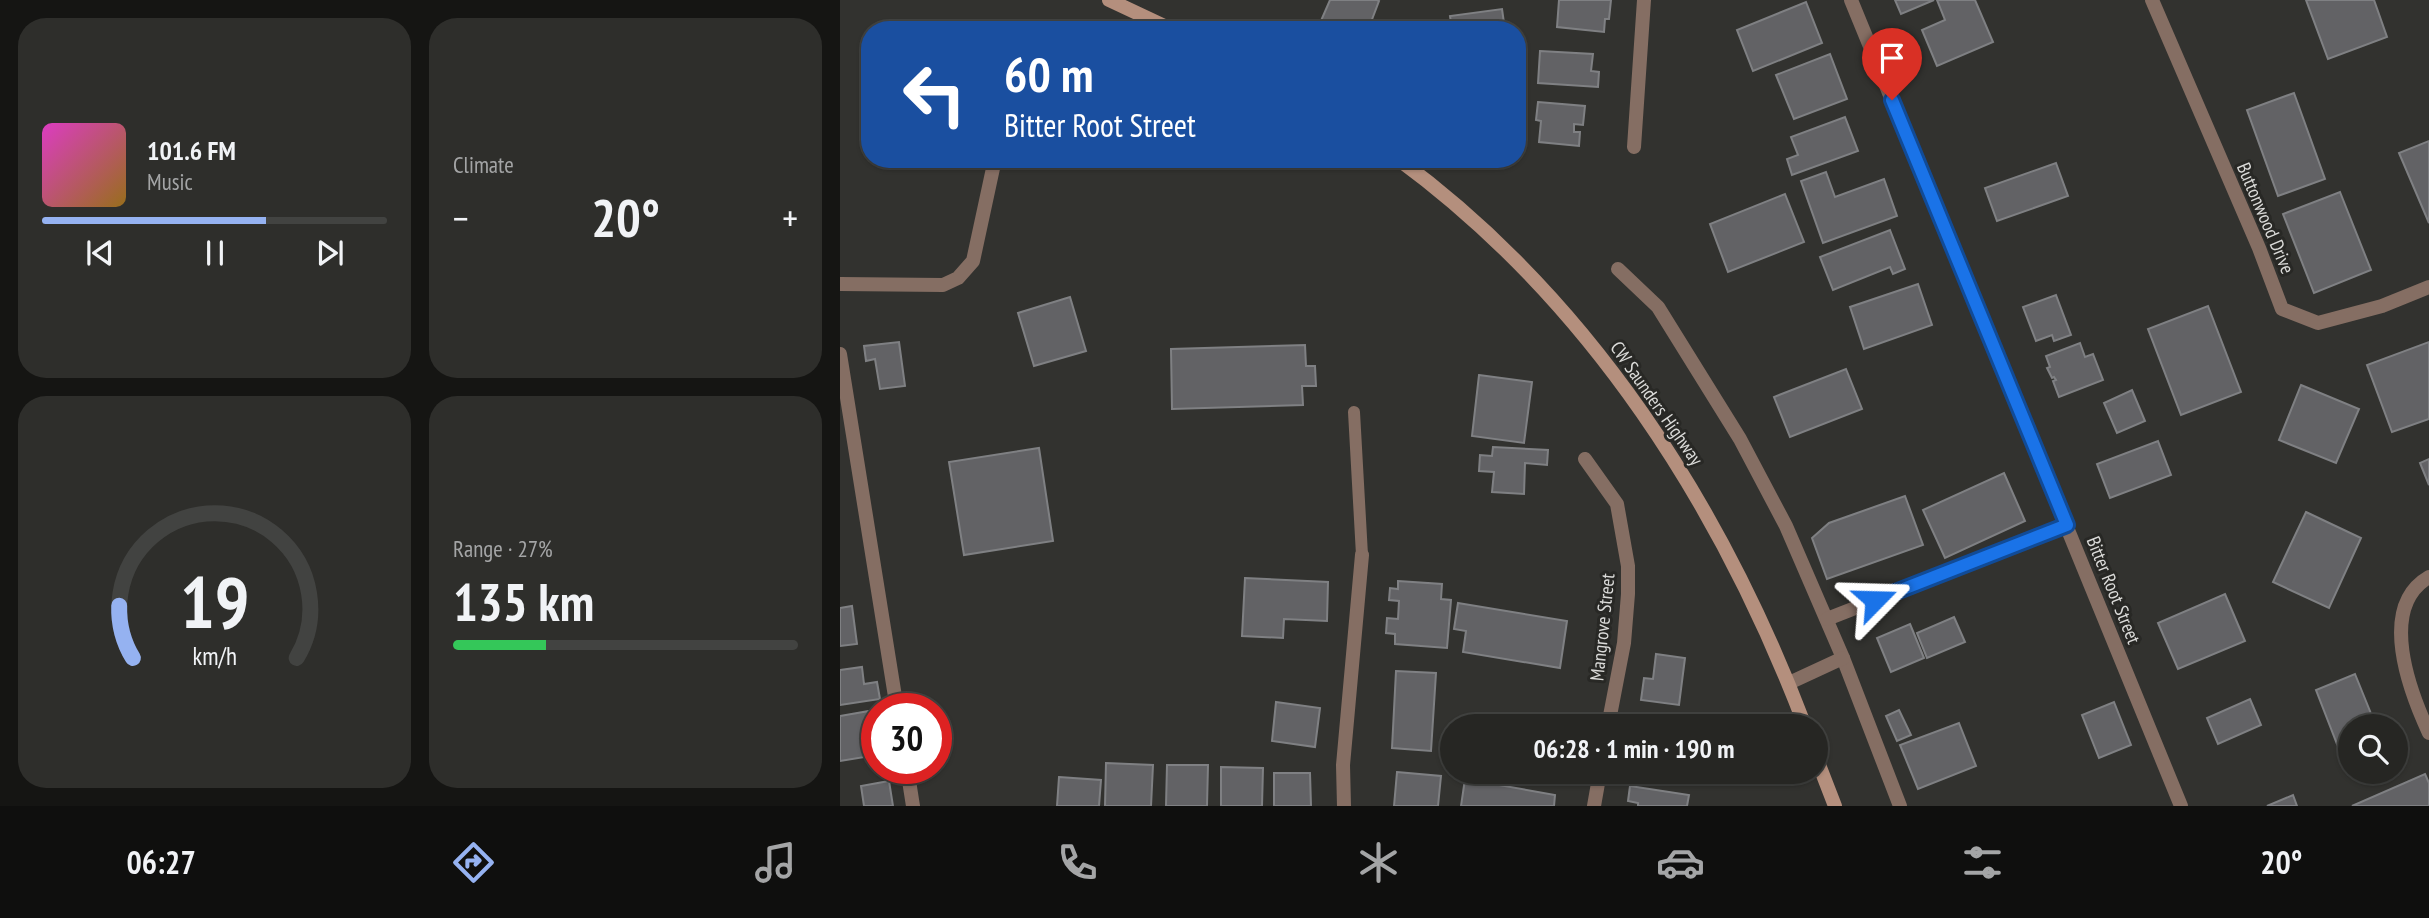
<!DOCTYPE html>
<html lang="en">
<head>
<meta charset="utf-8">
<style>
	:root { --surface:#262623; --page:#2e2e2b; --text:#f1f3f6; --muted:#a4a5a6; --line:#424341; --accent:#95b2f1 }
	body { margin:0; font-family:"PT Sans Narrow",sans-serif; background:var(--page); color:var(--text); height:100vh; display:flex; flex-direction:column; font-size:26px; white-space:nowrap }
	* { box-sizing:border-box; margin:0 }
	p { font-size:23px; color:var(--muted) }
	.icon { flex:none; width:38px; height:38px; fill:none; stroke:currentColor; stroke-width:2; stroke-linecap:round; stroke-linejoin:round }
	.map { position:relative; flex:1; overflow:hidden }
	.side { display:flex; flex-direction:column; gap:18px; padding:18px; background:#151513; width:840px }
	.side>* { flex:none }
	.top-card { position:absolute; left:21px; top:21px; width:665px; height:147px; border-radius:28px; box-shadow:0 2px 5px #0004,0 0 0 2px var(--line); background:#1a4fa0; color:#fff; overflow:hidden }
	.fabs { position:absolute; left:1498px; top:714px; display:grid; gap:14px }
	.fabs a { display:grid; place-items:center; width:70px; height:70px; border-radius:50%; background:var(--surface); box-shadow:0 2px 5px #0004,0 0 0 2px var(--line); font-size:35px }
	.speed { position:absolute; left:21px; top:693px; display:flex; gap:14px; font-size:35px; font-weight:700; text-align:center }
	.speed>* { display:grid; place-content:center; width:91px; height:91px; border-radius:50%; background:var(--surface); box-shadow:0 2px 5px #0004,0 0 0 2px var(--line); line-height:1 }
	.speed .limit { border:10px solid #d22; background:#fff; color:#111 }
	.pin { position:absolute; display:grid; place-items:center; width:60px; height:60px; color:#fff; margin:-72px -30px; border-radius:50% 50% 50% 0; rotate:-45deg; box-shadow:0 0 7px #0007 }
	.pin .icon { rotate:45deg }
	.me { position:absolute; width:77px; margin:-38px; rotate:68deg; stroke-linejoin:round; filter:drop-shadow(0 0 5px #0008) }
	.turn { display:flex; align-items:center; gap:24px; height:147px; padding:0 28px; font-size:32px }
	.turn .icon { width:91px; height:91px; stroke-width:2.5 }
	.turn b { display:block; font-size:49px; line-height:60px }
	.big { font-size:52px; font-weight:700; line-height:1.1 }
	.side .widget { flex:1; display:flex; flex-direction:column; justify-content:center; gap:10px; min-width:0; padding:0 24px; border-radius:28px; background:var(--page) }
	.side .dial { align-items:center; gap:0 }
	.dial svg { height:182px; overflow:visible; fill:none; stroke:var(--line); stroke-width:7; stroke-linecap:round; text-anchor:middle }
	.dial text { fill:var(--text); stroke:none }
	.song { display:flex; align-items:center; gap:21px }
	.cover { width:84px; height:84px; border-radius:10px; background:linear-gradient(135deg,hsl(310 70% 55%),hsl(40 70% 35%)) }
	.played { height:7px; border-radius:4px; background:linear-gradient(90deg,var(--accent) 65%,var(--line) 65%) }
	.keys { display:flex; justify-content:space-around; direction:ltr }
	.heat { display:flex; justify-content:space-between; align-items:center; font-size:38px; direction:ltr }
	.charge { height:10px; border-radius:5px; background:linear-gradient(90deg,#34c759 27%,var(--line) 0) }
	.side .tiles { flex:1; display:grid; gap:18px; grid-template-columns:repeat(2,1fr) }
	.trip { position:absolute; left:600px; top:714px; width:388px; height:70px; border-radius:35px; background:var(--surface); box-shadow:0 2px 5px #0004,0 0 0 2px var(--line); font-weight:700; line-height:70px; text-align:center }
	.dock { display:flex; height:112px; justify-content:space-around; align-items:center; background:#0f0f0e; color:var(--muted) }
	.dock .icon { width:49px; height:49px }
	.dock .selected { color:var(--accent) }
	.dock b { font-size:32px; color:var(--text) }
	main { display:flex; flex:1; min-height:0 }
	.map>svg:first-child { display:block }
</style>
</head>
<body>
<main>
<section class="side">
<div class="tiles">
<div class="widget">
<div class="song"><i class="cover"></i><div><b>101.6 FM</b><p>Music</p></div></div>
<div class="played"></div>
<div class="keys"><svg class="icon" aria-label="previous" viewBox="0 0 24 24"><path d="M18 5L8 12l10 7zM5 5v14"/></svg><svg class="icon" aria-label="pause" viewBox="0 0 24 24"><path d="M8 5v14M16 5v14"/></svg><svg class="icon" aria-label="next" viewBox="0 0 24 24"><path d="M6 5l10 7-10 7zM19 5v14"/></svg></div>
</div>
<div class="widget"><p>Climate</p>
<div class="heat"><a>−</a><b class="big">20°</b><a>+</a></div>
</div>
<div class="widget dial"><svg viewBox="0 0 100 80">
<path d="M14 69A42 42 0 1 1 86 69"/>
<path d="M14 69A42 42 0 0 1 8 46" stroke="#95b2f1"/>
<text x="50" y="56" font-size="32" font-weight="700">19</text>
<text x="50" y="72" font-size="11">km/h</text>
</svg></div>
<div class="widget"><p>Range · 27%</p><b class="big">135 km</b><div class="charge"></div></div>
</div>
</section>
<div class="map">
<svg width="1589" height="806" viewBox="0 0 1589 806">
	<rect width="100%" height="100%" fill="#32322f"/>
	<g fill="#626265" stroke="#7f8083" stroke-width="2">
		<polygon points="490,0 537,0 539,1 528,30 497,30 480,23"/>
		<polygon points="719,0 771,0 769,19 765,19 764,32 717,27"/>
		<polygon points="1055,0 1094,0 1061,14"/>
		<polygon points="1097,0 1135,0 1153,42 1097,66 1082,30 1105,20"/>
		<polygon points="1466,0 1534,0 1547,37 1488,59"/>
		<polygon points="966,2 982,43 913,71 897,30"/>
		<polygon points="662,9 665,30 612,30 610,16"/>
		<polygon points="700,51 753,54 751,71 759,72 758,87 698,83"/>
		<polygon points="990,54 1007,99 954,119 936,75"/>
		<polygon points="1454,93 1485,179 1438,196 1407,110"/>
		<polygon points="698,102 745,106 743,125 734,124 734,132 740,132 739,146 699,142 701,121 696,120"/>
		<polygon points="1005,117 1018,151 952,175 947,159 958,155 951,137"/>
		<polygon points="1589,141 1589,223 1559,153"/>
		<polygon points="1216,163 1228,196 1157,221 1145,188"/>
		<polygon points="986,172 995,197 1044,179 1057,216 983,243 961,181"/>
		<polygon points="1500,192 1531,270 1474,293 1443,214"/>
		<polygon points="945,194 964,242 888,272 870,224"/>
		<polygon points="1050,230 1065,269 1053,274 1050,267 993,290 980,257"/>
		<polygon points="1078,284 1092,325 1024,349 1010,307"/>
		<polygon points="1216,295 1231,335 1214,341 1212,335 1196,341 1183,307"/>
		<polygon points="230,297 246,351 194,366 178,313"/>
		<polygon points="1368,306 1401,392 1341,415 1308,329"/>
		<polygon points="59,342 65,386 40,389 35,359 26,361 24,346"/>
		<polygon points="1589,342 1589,419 1552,432 1527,365"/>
		<polygon points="1240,343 1245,357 1253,354 1263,380 1219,397 1213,381 1216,380 1214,377 1212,378 1207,368 1210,367 1206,356"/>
		<polygon points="465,345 466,366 475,366 476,386 462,386 463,405 332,409 331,349"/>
		<polygon points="1006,369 1022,409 950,437 934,397"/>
		<polygon points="639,375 692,382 684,443 632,436"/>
		<polygon points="1461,385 1519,409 1496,463 1439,440"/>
		<polygon points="1292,390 1305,421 1277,433 1264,403"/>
		<polygon points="1318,441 1331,475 1270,498 1257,464"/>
		<polygon points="653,447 708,450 707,465 685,463 684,494 652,492 654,472 639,471 640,455 652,456"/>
		<polygon points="199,448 213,541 124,555 109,462"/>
		<polygon points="1589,459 1589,485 1580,463"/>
		<polygon points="1164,473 1185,521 1105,558 1083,510"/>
		<polygon points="1065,496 1083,545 987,579 972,538 989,523"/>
		<polygon points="1466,512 1521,538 1489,608 1433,582"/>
		<polygon points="405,578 488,582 487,621 444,619 443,638 402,636"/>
		<polygon points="558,581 602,584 601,599 611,600 607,648 555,644 555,634 546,633 547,618 558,619 559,601 549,600 550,588 558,589"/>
		<polygon points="1385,594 1405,641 1338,669 1318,623"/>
		<polygon points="618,603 727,621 720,668 623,652 626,631 614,629"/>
		<polygon points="12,606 17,644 0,646 0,608"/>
		<polygon points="1114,617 1125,642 1087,658 1077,633"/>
		<polygon points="1070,624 1084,658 1051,672 1037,638"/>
		<polygon points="816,654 845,658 839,705 801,700 804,678 813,679"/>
		<polygon points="22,667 24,684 37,682 40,699 0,705 0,670"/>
		<polygon points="556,671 596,673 591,751 552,748"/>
		<polygon points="1515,674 1536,726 1510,726 1510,754 1502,757 1476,690"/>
		<polygon points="1410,699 1421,725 1378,744 1367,718"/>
		<polygon points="436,702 480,708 475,747 432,741"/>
		<polygon points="1274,702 1291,745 1259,758 1242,715"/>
		<polygon points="1059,710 1071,735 1057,741 1046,716"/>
		<polygon points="29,711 37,755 0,761 0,716"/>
		<polygon points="809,714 847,717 847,726 808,726"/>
		<polygon points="1119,723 1136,766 1078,789 1060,745"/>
		<polygon points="266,763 313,765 311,806 265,806"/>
		<polygon points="327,765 368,765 367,806 326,806"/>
		<polygon points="381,767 423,768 422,806 381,806"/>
		<polygon points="557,772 601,776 598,806 554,806"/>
		<polygon points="434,773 470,773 471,806 434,806"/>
		<polygon points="1585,774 1589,783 1589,806 1512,806"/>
		<polygon points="219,777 261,780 259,806 217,806"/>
		<polygon points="625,779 715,795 714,806 621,806"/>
		<polygon points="49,781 53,806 24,806 21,786"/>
		<polygon points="790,786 849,795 847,806 798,806 798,803 788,801"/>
		<polygon points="1453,795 1457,806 1427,806"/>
	</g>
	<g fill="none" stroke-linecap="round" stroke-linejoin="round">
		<polyline stroke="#856e63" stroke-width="12" points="514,412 522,555"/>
		<g stroke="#856e63" stroke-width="14">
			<polyline points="1011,0 1341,806"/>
			<polyline points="1312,0 1419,248 1442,309 1478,323 1542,306 1589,287"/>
			<polyline points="794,147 804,0"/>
			<polyline points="778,269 818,307 900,439 946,526 1003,658 1060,806"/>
			<polyline points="0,284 103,285 118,278 133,261 155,159"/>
			<polyline points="0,354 57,709"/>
			<polyline points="745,459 777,504 788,566 788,594 784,643 768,726"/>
			<path d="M 1589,577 C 1537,607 1570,692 1589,733"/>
			<polyline points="987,619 1227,525"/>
			<polyline points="949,683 1003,658"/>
			<polyline points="67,768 73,806"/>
			<polyline points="504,806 503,765 522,555"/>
			<polyline points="754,806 760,772"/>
		</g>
		<g stroke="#b48f7d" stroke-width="14">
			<polyline points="269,0 333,30"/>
			<path d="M 558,159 C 750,300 881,505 965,726"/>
			<polyline points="976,757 995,806"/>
		</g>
	</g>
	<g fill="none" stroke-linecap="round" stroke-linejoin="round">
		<g stroke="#114b97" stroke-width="18">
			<polyline id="route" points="1035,600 1227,525 1052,100"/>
		</g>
		<use href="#route" stroke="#1a73e8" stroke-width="12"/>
	</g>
	<g text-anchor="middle" stroke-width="6" stroke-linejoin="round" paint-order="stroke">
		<g font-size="19" fill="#dbdbd9" stroke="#282825">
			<text transform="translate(1426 218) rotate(67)" y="7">Buttonwood Drive</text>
			<text transform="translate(817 403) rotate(55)" y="7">CW Saunders Highway</text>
			<text transform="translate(1274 590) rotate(68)" y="7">Bitter Root Street</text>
			<text transform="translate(762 627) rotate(-84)" y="7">Mangrove Street</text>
		</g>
	</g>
</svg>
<div class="fabs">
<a><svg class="icon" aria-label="search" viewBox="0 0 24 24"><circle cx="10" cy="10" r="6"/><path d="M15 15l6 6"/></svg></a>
</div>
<div class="speed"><div class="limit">30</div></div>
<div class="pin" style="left:1052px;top:100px;background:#d93025"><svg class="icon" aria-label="arrive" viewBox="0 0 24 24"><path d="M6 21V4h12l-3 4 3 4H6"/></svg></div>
<svg class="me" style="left:1035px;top:600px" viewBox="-20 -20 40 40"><path d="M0-17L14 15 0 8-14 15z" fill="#1a73e8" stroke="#fff" stroke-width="4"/></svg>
<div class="trip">06:28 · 1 min · 190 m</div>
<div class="top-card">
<div class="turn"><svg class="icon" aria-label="left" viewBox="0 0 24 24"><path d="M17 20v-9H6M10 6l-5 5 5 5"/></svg><div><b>60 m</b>Bitter Root Street</div></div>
</div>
</div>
</main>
<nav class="dock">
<b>06:27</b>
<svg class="icon selected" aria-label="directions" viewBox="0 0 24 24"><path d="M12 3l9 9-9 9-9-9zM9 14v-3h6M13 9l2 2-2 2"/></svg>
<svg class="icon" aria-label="music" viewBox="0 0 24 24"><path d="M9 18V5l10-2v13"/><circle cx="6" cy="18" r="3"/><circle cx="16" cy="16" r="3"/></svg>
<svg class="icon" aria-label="phone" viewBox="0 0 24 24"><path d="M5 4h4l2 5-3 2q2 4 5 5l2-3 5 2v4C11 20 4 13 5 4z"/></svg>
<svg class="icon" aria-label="climate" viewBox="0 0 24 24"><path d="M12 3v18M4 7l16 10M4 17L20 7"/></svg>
<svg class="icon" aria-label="car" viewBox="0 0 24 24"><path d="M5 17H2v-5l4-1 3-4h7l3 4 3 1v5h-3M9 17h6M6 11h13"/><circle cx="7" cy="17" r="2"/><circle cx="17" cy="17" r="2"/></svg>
<svg class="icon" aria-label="filters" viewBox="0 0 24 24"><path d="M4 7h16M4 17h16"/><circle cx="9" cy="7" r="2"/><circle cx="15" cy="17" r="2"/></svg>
<b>20°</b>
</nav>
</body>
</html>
